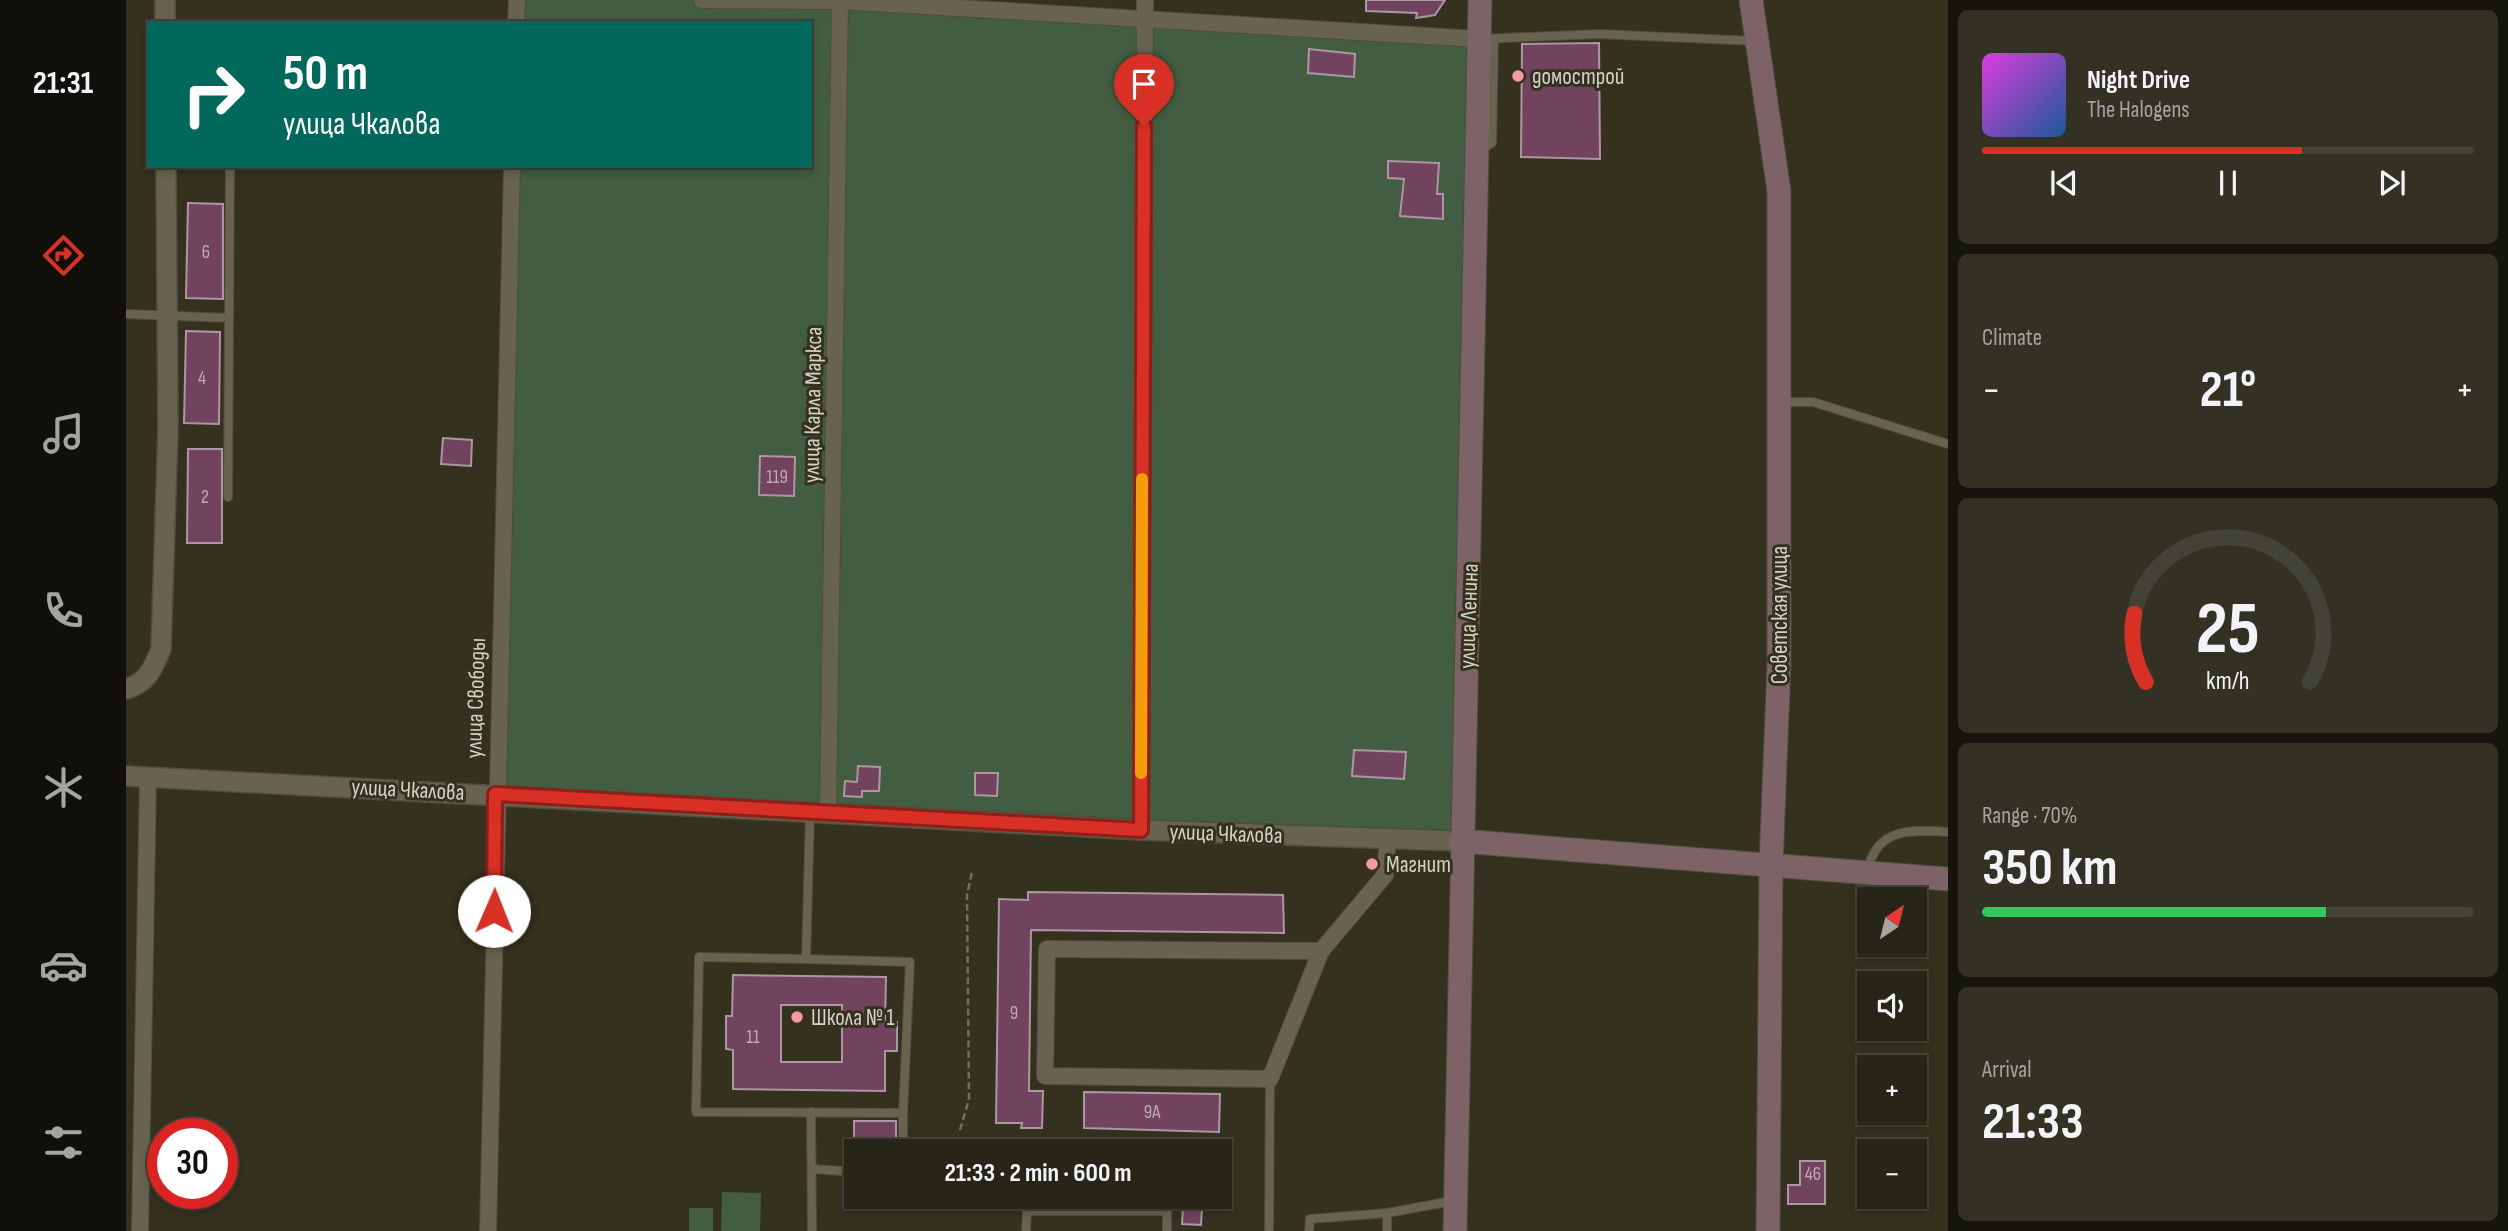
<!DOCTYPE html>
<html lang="en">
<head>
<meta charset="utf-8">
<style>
	:root { --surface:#272517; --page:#333124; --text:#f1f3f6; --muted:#a4a5a1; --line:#434236; --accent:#d93025 }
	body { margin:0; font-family:"Sofia Sans Condensed",sans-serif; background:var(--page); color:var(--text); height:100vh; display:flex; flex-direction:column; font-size:26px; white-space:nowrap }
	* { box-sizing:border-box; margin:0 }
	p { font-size:23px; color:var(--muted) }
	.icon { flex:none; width:38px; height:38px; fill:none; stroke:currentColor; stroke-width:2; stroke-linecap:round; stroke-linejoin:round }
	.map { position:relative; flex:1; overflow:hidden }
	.sheet { display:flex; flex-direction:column; gap:10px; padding:10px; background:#15140d; width:560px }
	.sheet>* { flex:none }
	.banner { position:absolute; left:21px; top:21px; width:665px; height:147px; border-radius:0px; box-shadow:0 4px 10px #0003,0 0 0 2px var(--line); background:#00695c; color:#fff; overflow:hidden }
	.needle { width:46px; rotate:35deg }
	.buttons { position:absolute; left:1731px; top:887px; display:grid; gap:14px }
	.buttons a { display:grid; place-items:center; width:70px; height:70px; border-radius:0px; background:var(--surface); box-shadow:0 4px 10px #0003,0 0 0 2px var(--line); font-size:35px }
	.speed { position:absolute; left:21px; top:1118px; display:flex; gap:14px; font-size:35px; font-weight:700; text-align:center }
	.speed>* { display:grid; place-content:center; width:91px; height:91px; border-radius:50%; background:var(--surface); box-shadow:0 4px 10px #0003,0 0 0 2px var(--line); line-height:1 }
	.speed .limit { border:10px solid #d22; background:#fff; color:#111 }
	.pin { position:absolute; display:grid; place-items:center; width:60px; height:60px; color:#fff; margin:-72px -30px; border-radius:50% 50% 50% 0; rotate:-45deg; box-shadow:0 0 7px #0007 }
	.pin .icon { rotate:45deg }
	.me { position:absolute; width:77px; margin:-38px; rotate:1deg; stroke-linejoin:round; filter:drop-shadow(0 0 5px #0008) }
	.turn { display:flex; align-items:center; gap:24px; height:147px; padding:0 21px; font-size:32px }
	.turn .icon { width:91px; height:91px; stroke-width:2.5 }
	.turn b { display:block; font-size:49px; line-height:60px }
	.big { font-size:52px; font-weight:700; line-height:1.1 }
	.sheet .widget { flex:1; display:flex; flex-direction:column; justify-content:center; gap:10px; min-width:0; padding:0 24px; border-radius:10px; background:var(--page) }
	.sheet .dial { align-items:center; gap:0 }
	.dial svg { height:182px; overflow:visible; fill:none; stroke:var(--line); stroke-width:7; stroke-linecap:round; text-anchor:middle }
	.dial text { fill:var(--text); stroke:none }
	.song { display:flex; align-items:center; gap:21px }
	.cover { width:84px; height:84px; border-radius:10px; background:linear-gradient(135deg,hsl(300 70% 55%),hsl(210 70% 35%)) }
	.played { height:7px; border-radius:4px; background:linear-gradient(90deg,var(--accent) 65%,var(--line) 65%) }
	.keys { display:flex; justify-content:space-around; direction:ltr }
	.heat { display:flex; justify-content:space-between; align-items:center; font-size:38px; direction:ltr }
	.charge { height:10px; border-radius:5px; background:linear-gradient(90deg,#34c759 70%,var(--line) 0) }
	.trip { position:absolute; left:718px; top:1139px; width:388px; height:70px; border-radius:0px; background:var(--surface); box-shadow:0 4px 10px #0003,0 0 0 2px var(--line); font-weight:700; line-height:70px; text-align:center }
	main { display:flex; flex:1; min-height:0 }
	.tabs { display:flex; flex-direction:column; width:126px; justify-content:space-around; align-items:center; background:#100f09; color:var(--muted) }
	.tabs .icon { width:49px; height:49px }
	.tabs .on { color:var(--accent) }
	.tabs b { font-size:32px; color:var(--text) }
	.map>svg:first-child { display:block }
</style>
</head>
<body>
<main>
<nav class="tabs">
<b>21:31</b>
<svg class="icon on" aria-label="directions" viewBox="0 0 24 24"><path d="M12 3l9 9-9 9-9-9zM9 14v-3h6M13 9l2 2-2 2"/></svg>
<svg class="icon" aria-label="music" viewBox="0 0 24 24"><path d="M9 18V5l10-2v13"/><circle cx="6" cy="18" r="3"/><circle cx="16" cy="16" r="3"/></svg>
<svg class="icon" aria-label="phone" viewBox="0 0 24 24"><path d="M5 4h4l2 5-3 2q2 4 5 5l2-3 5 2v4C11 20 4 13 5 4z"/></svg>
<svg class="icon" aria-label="climate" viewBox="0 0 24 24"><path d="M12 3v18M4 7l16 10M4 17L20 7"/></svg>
<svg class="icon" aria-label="car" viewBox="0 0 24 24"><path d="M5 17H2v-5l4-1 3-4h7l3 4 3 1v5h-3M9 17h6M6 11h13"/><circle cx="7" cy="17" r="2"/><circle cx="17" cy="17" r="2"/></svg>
<svg class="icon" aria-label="filters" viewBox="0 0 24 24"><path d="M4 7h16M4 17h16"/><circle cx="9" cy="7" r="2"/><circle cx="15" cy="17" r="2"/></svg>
</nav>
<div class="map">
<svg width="1822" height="1231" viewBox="0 0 1822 1231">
	<rect width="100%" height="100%" fill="#34311f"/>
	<g fill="#425d41">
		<polygon points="391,0 714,0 1352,39 1334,841 369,794 386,166 684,166 684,23 390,23"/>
		<polygon points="596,1192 635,1193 634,1231 595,1231"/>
		<rect x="563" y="1208" width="24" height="23"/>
	</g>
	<g fill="#72435e" stroke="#ab96a1" stroke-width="2" fill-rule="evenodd">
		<polygon points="1240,0 1319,0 1309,15 1290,18 1291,13 1240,11"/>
		<polygon points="1473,43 1474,159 1395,157 1396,44"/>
		<polygon points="1183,49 1229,54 1228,77 1182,73"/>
		<polygon points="1262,161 1313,163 1311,194 1317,194 1317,219 1274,216 1278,179 1262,178"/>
		<polygon points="62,203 97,204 97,299 60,298"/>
		<polygon points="60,331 94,332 93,424 58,423"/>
		<polygon points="317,438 346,440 345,466 315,464"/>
		<polygon points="62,449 96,449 96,543 61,543"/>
		<polygon points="634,456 669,457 668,496 633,495"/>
		<polygon points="1228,750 1280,752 1278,779 1226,776"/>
		<polygon points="732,766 754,767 753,791 736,791 736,797 718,796 719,781 731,782"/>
		<polygon points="849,773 872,773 871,796 849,795"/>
		<polygon points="902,892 1157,895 1158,933 905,930 903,1091 917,1091 916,1128 895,1128 896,1123 870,1123 873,899 902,900"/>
		<path d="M 607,975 L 760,977 L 759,1022 L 771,1022 L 771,1051 L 759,1051 L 759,1091 L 607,1089 L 607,1050 L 600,1049 L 600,1016 L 606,1016 ZM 655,1005 L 716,1005 L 716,1062 L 655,1062 Z"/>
		<polygon points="958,1092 1094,1094 1093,1132 958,1128"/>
		<rect x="728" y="1121" width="42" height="31"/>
		<polygon points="1674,1161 1699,1161 1699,1204 1662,1204 1662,1185 1674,1185"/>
		<polygon points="1057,1206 1076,1207 1075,1225 1056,1224"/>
	</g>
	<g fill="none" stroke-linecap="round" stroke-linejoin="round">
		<g stroke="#504d3e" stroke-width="10">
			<g id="service">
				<polyline points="1355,39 1473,34 1629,41"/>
				<polyline points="1353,151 1366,143 1368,39"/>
				<polyline points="0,314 103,318 102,497"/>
				<polyline points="103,318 104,166"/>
				<polyline points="1656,402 1687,402 1822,444"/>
				<path d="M 1742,869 C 1751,828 1786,829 1822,832"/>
				<polyline points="680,959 573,957 570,1112 777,1113 784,962 680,959 684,813"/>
				<polyline points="685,1112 686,1231"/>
				<polyline points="777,1152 777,1113"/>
				<polyline points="687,1169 730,1172"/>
				<polyline points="900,1231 901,1211 1041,1211 1041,1231"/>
				<polyline points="1143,1231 1144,1079"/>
				<polyline points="1183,1231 1184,1219 1261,1213 1326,1201"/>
				<polyline points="1261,1231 1261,1213"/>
			</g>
		</g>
		<g stroke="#504d3e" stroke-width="18">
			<g id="minor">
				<polyline points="576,0 714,1 1352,39"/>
				<polyline points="390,23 391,0"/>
				<polyline points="702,811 714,0"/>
				<polyline points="1015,830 1019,0"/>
				<polyline points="1195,951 1144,1079 919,1076 921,949 1195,951 1259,875 1262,839"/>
				<polyline points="14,1231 22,777"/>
				<polyline points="362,1231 386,166"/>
			</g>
		</g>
		<g stroke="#504d3e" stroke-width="22">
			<g id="tertiary">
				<polyline points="39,0 39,23"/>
				<path d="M 0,689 C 21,683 27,669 35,649 L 42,429 L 40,166"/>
				<polyline points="0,776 1015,830 1334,841"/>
			</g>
		</g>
		<g stroke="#504d3e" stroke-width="25">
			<g id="secondary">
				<polyline points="1625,0 1653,191 1653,664 1645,864 1642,1231"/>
				<polyline points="1334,841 1822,879"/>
				<polyline points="1329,1231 1354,0"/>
			</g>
		</g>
		<polyline stroke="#6f6d5d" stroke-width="2.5" stroke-dasharray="7 3.5" stroke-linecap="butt" points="834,1130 843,1099 841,895 846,872"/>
		<use href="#service" stroke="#676350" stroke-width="8"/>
		<use href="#minor" stroke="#676350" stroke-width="16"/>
		<use href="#tertiary" stroke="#676350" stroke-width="19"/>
		<use href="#secondary" stroke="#7e6366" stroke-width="23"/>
	</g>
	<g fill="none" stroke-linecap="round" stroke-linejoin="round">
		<g stroke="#8d1f18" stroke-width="18">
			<polyline id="route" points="368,911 369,794 1015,830 1018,126"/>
		</g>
		<use href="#route" stroke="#d93025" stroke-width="12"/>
		<polyline stroke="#f59e0b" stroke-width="12" points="1015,773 1016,479"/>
	</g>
	<g fill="#f39aa8" stroke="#34311f" stroke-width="2.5">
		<circle cx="1392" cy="76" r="7"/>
		<circle cx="1246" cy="864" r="7"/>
		<circle cx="671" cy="1017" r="7"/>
	</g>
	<g text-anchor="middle" stroke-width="6" stroke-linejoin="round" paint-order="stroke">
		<g font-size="19" fill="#bcaeae">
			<text x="80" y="258">6</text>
			<text x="76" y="384">4</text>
			<text x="651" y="483">119</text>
			<text x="79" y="503">2</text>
			<text x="888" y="1019">9</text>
			<text x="627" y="1043">11</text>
			<text x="1026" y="1118">9А</text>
			<text x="1687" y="1180">46</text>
		</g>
		<g font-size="23" fill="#d4d2c8" stroke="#34311f" text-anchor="start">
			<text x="1406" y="84">домострой</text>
			<text x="1260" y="872">Магнит</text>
			<text x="685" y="1025">Школа № 1</text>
		</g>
		<g font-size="23" fill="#d4d2c8" stroke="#34311f">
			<text transform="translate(686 405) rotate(-89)" y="8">улица Карла Маркса</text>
			<text transform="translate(1653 615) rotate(-90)" y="8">Советская улица</text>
			<text transform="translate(1342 616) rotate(-88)" y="8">улица Ленина</text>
			<text transform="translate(349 698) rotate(-88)" y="8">улица Свободы</text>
			<text transform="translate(282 789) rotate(3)" y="8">улица Чкалова</text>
			<text transform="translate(1100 833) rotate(2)" y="8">улица Чкалова</text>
		</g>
	</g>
</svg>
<div class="buttons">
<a><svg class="needle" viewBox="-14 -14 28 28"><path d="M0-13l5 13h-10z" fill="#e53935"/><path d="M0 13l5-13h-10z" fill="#a4a5a1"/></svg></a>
<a><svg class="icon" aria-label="sound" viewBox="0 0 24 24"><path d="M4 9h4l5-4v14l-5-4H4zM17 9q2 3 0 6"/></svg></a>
<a>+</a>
<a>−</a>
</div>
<div class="speed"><div class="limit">30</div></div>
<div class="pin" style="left:1018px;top:126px;background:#d93025"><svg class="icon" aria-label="arrive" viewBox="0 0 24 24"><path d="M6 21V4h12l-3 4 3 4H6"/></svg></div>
<svg class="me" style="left:368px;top:911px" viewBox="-20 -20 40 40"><circle r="19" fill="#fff"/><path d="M0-13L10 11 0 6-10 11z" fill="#d93025"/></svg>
<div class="trip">21:33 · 2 min · 600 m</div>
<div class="banner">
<div class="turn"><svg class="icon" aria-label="right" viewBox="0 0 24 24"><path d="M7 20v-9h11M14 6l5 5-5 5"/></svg><div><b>50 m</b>улица Чкалова</div></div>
</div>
</div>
<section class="sheet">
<div class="widget">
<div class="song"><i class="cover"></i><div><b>Night Drive</b><p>The Halogens</p></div></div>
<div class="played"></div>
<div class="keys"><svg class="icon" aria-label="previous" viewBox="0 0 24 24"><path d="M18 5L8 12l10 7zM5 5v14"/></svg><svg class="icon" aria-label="pause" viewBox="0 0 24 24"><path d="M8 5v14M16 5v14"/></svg><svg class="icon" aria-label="next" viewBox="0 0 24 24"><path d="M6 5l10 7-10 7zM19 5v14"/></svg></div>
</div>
<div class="widget"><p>Climate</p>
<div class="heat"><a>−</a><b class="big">21°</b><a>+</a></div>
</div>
<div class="widget dial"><svg viewBox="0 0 100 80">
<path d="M14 69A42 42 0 1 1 86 69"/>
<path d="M14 69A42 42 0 0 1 9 39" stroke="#d93025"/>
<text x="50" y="56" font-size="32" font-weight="700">25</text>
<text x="50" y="72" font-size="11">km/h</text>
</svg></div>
<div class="widget"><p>Range · 70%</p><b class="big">350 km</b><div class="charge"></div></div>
<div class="widget"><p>Arrival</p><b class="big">21:33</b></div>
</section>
</main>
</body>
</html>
